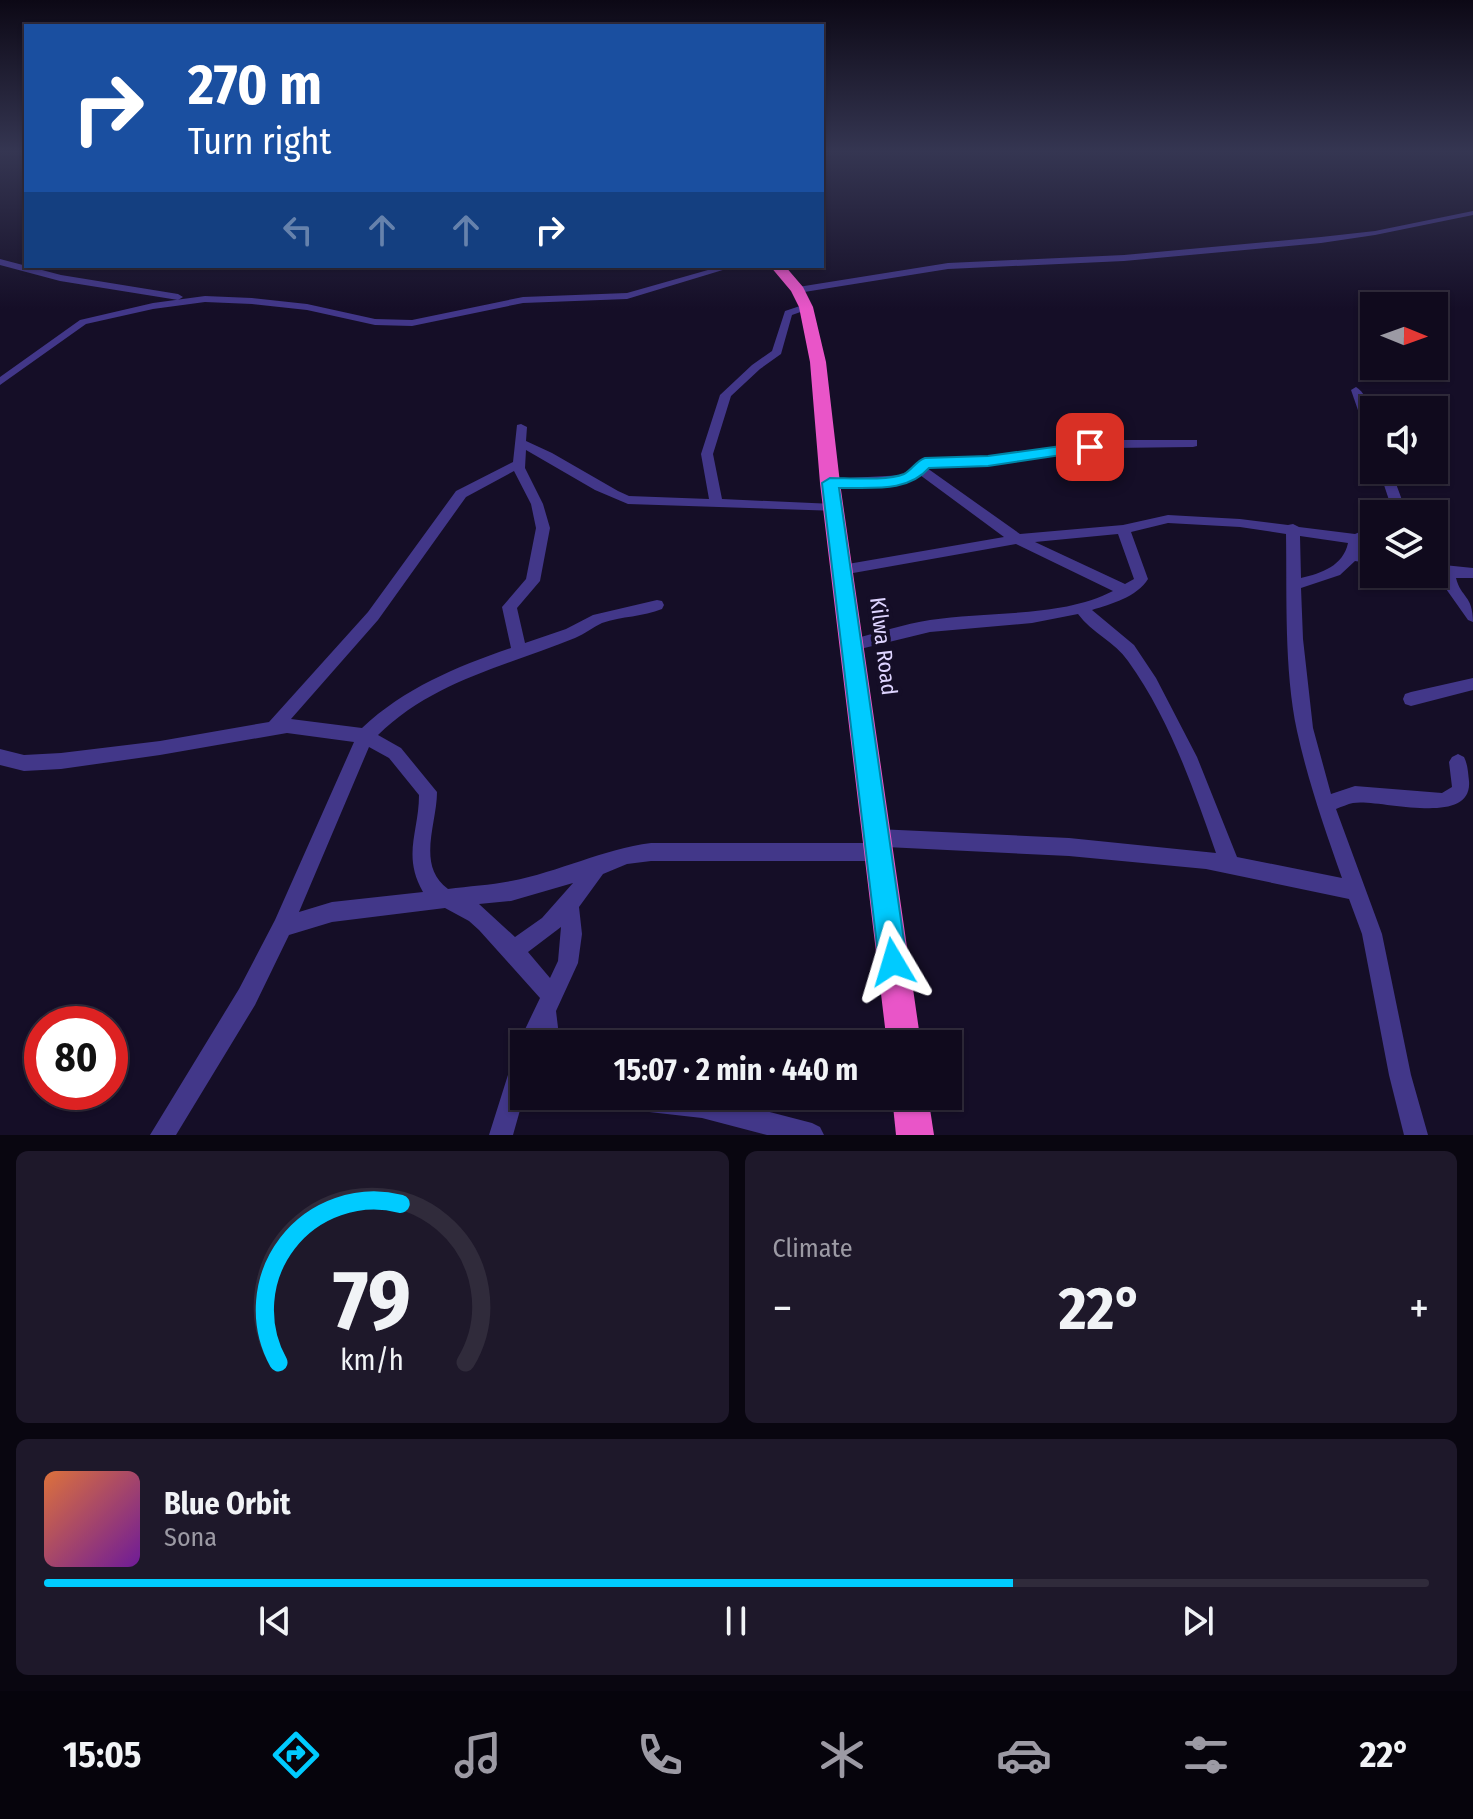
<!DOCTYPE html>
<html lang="en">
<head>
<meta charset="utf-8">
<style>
	:root { --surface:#100a1d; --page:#1e182a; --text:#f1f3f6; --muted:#9c9aa4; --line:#302b3b; --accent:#00cbff }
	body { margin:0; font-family:"Fira Sans Condensed",sans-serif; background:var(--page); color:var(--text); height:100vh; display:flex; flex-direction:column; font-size:30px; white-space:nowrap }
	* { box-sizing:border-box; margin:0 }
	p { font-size:26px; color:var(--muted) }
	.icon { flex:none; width:44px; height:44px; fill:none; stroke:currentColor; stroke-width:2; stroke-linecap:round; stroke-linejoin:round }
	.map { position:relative; height:1135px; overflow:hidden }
	.side { display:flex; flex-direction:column; gap:16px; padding:16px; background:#090610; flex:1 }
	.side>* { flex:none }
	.banner { position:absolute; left:24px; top:24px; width:800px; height:244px; border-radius:0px; box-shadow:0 2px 6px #0004,0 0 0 2px var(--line); background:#1a4fa0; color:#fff; overflow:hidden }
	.needle { width:52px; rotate:91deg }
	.fabs { position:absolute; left:1360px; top:292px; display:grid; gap:16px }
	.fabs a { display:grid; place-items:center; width:88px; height:88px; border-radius:0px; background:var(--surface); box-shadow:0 2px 6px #0004,0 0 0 2px var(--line); font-size:40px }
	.speed { position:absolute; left:24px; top:1006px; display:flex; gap:16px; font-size:40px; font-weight:700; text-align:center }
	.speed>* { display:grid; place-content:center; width:104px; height:104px; border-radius:50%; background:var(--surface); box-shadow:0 2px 6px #0004,0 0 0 2px var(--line); line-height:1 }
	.speed .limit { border:12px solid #d22; background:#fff; color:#111 }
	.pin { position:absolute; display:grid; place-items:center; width:68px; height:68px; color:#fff; margin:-34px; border-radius:16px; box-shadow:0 4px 12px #0006 }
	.me { position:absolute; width:88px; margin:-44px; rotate:353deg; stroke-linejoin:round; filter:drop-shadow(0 0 6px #0008) }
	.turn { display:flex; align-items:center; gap:28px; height:168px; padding:0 32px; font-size:36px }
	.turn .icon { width:104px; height:104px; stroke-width:2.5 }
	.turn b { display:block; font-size:56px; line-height:68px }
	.lanes { display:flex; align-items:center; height:76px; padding:0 32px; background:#0003; justify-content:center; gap:40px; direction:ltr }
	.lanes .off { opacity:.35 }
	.big { font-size:60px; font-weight:700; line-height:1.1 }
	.side .card { flex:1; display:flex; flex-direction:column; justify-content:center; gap:12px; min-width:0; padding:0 28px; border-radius:12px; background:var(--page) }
	.side .dial { align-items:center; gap:0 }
	.dial svg { height:208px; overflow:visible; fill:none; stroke:var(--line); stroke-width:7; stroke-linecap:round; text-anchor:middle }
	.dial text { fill:var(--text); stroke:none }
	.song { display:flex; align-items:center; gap:24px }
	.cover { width:96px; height:96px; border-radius:12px; background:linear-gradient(135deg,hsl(20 70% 55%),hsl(280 70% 35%)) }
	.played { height:8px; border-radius:4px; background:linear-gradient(90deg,var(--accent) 70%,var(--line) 70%) }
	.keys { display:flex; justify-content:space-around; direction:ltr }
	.heat { display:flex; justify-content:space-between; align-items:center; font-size:44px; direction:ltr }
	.side .tiles { flex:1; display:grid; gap:16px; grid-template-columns:1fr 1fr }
	.card:last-child { grid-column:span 2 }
	.trip { position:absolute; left:510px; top:1030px; width:452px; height:80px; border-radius:0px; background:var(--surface); box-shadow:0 2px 6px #0004,0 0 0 2px var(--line); font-weight:700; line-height:80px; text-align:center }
	.menu { display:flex; height:128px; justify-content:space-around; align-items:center; background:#06040c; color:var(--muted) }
	.menu .icon { width:56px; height:56px }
	.menu .current { color:var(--accent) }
	.menu b { font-size:36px; color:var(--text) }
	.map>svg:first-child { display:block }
</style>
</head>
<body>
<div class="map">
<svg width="1473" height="1135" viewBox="0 0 1473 1135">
	<rect width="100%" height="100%" fill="#150e27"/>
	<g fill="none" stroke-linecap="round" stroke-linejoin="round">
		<g fill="#423789" fill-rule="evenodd">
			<polygon points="1473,211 1473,215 1375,235 1321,243 1124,261 948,269 798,293 793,290 798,287 948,263 1124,255 1321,237 1375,231"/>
			<polygon points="0,259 61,275 178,294 183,297 178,300 60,281 0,265"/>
			<polygon points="722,266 736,266 627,299 523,303 412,326 375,325 307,310 252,304 205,302 153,309 86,324 0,385 0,377 80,320 153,303 205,296 252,298 307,304 375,319 412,320 523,297 627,293"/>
			<path d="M 806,304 L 811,307 L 809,309 L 792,315 L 781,354 L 760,369 L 731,396 L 713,454 L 722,499 L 834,504 L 840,508 L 839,511 L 628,504 L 595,490 L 526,450 L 525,468 L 543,504 L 550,528 L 540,581 L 517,608 L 525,643 L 566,629 L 593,615 L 657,600 L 662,601 L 664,605 L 662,609 C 643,617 622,616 602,623 C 593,627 585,634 575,638 C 506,666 433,681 378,735 L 401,748 L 437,792 C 437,824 416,866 448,889 C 469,886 491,885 511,881 C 559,872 603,849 651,843 L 870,843 L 868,838 L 870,832 L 877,829 L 1069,838 L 1216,853 C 1193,787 1169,718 1128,661 C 1115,642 1092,633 1078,614 L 1032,623 L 930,632 L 852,651 L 847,649 L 844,645 L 847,641 L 852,639 C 878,633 904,624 930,620 C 987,611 1061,618 1113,591 L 1016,544 L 842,575 L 837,574 L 835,570 L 842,565 L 1004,537 L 920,475 L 908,483 L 830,487 L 824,483 L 830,479 L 905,475 L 921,460 L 925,459 L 988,457 L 1112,440 L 1197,440 L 1197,446 L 1193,447 L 1112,448 L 988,465 L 927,468 L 1020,534 L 1123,525 L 1168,515 L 1240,519 L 1288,525 L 1293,524 L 1299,527 L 1355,534 L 1374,526 L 1374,536 L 1362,542 L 1359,552 L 1374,554 L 1374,564 L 1355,561 L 1340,575 L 1301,588 L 1303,639 L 1313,728 L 1331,794 L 1355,786 L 1442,793 L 1452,787 L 1449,762 L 1452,757 L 1458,754 L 1464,757 C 1468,765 1468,773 1469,781 C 1473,829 1378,798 1353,803 C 1348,804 1341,807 1336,809 L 1382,934 L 1411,1075 L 1428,1135 L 1404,1135 L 1389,1075 L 1362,934 L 1349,899 L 1206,869 L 1069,856 L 886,847 L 888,852 L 886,858 L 879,861 L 651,861 L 627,864 L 603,874 L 579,907 L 582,934 L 578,963 L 556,1011 L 560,1044 L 524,1044 L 524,1096 L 513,1135 L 489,1135 L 513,1059 L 516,1051 L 520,1049 L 518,1044 L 540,998 L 479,930 L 469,921 L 445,908 L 332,922 L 289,935 L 255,1005 L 176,1135 L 150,1135 L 239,989 L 275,920 L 354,742 L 287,733 L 160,755 L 61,769 L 24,771 L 0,765 L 0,749 L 24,755 L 61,753 L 160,741 L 269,722 L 368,612 L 456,491 L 513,462 L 517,425 L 521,424 L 527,427 L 526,441 L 552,453 L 618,491 L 629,496 L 709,499 L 701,454 L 720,395 L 752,365 L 772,351 L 785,311 ZM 514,471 L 531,504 L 536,528 L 526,579 L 502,607 L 511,648 C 456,667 405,688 362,728 L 291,719 L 378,620 L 466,497 ZM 1168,523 L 1240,527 L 1286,534 C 1287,597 1284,669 1297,731 C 1308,781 1325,830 1342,878 L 1237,857 L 1197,757 L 1156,678 L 1134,645 L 1092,610 C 1111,604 1137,597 1148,579 L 1131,532 ZM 1118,534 L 1134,579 L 1125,584 L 1035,542 ZM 1300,536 L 1348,543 C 1343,566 1322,573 1301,578 ZM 369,747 L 389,758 L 419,795 C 419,832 402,855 423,892 L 332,902 L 299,912 ZM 573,883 L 542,918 L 515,937 L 479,904 L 511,901 ZM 561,927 L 558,961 L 550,978 L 528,952 Z"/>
			<path d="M 1356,387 C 1371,396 1374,426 1374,443 L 1368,439 L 1351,390 Z"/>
			<polygon points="1379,470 1391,470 1406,511 1404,514 1380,514 1382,511 1392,509"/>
			<path d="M 1434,564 L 1473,568 L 1473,578 L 1456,578 C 1461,598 1473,595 1473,622 L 1468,620 L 1444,586 L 1443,575 L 1434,574 Z"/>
			<polygon points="1473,678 1473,690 1411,706 1405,704 1403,699 1405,694 1411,692"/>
			<polygon points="602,1096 708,1096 812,1123 820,1127 824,1135 767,1135 702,1118 614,1108 606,1104"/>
		</g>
		<g fill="#e955c8" fill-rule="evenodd">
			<polygon points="770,266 785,266 803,287 813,307 826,362 840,483 921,1044 887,1044 820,483 810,362 799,307 791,291"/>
			<polygon points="892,1096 928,1096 934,1135 896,1135"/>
		</g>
	</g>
	<linearGradient id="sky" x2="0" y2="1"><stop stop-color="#0c0815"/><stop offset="0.49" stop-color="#353652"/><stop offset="1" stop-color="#353652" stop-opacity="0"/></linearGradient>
	<rect width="1473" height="309" fill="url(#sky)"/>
	<path fill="#00cbff" stroke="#0084a6" stroke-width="2" d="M 1090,442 L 1095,444 L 1095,450 L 988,466 L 929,468 C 907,493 871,487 839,488 L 907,962 L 903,972 L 893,976 L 883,972 L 879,962 L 822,483 L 830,478 C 849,478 888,481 904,474 C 912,470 916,461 925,458 L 988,456 Z"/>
	<g text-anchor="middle" stroke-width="8" stroke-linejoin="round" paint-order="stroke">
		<g font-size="22" fill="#ded4ff" stroke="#150e27">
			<text transform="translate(884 646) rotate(83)" y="8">Kilwa Road</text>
		</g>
	</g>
</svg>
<div class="fabs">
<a><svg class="needle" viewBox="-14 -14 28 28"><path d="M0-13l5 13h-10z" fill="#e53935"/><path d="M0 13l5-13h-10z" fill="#9c9aa4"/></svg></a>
<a><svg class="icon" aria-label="sound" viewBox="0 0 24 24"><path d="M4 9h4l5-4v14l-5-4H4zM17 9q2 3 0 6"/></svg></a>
<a><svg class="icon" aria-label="layers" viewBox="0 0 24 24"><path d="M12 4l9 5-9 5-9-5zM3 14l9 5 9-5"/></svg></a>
</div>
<div class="speed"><div class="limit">80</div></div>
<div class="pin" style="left:1090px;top:447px;background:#d93025"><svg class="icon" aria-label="arrive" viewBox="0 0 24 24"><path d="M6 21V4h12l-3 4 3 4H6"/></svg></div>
<svg class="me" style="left:893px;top:962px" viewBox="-20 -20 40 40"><path d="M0-17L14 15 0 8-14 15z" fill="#00cbff" stroke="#fff" stroke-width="4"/></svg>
<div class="trip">15:07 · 2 min · 440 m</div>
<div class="banner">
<div class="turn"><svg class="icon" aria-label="right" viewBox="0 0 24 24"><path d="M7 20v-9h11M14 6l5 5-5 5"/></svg><div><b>270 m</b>Turn right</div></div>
<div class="lanes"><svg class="icon off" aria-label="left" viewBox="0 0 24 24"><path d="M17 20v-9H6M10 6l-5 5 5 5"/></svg><svg class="icon off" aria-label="ahead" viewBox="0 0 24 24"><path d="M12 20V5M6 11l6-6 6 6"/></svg><svg class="icon off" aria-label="ahead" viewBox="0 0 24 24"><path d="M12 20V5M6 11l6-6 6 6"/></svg><svg class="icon" aria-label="right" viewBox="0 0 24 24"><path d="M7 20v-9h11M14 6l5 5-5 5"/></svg></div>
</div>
</div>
<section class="side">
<div class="tiles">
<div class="card dial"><svg viewBox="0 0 100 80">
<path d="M14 69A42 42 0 1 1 86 69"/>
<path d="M14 69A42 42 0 0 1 61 8" stroke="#00cbff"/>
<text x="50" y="56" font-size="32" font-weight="700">79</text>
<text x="50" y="72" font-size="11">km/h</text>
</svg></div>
<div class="card"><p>Climate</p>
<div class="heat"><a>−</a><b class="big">22°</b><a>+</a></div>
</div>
<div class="card">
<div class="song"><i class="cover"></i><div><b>Blue Orbit</b><p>Sona</p></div></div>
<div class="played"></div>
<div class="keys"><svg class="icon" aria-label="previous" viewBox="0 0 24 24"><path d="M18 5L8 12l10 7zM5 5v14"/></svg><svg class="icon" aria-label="pause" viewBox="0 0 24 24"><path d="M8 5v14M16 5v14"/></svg><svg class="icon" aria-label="next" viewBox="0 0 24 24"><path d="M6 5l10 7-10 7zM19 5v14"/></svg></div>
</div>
</div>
</section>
<nav class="menu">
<b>15:05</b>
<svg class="icon current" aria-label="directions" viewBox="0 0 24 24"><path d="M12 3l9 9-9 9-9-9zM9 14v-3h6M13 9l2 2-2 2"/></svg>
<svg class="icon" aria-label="music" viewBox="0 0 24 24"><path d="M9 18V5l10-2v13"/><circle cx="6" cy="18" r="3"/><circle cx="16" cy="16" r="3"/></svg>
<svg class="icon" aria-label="phone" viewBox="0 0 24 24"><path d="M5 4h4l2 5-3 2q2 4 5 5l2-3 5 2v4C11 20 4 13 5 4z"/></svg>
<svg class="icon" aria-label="climate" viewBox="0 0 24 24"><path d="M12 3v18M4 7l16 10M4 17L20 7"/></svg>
<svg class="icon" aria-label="car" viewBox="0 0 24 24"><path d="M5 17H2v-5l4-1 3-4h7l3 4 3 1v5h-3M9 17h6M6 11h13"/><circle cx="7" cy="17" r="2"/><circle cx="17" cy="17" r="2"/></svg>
<svg class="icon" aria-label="filters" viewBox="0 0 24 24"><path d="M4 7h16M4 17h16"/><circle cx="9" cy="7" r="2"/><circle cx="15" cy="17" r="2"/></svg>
<b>22°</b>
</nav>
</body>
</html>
